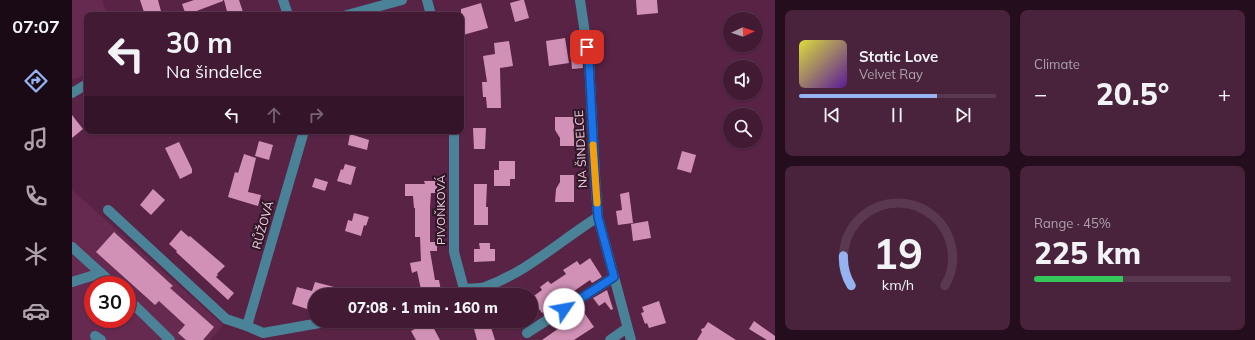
<!DOCTYPE html>
<html lang="en">
<head>
<meta charset="utf-8">
<style>
	:root { --surface:#421a34; --page:#49233c; --text:#f1f3f6; --muted:#aea1ac; --line:#5a384f; --accent:#95b2f1 }
	body { margin:0; font-family:Mulish,sans-serif; background:var(--page); color:var(--text); height:100vh; display:flex; flex-direction:column; font-size:15px; white-space:nowrap }
	* { box-sizing:border-box; margin:0 }
	p { font-size:13px; color:var(--muted) }
	.icon { flex:none; width:22px; height:22px; fill:none; stroke:currentColor; stroke-width:2; stroke-linecap:round; stroke-linejoin:round }
	.map { position:relative; flex:1; overflow:hidden }
	.panel { display:flex; flex-direction:column; gap:10px; padding:10px; background:#240e1d; width:480px }
	.panel>* { flex:none }
	.guide { position:absolute; left:12px; top:12px; width:380px; height:122px; border-radius:8px; box-shadow:0 1px 3px #0004,0 0 0 1px var(--line); background:#421a34; color:var(--text); overflow:hidden }
	.needle { width:26px; rotate:87deg }
	.tools { position:absolute; left:651px; top:12px; display:grid; gap:8px }
	.tools a { display:grid; place-items:center; width:40px; height:40px; border-radius:50%; background:var(--surface); box-shadow:0 1px 3px #0004,0 0 0 1px var(--line); font-size:20px }
	.speed { position:absolute; left:12px; top:276px; display:flex; gap:8px; font-size:20px; font-weight:700; text-align:center }
	.speed>* { display:grid; place-content:center; width:52px; height:52px; border-radius:50%; background:var(--surface); box-shadow:0 1px 3px #0004,0 0 0 1px var(--line); line-height:1 }
	.speed .limit { border:6px solid #d22; background:#fff; color:#111 }
	.pin { position:absolute; display:grid; place-items:center; width:34px; height:34px; color:#fff; margin:-17px; border-radius:8px; box-shadow:0 2px 6px #0006 }
	.me { position:absolute; width:44px; margin:-22px; rotate:57deg; stroke-linejoin:round; filter:drop-shadow(0 0 3px #0008) }
	.turn { display:flex; align-items:center; gap:14px; height:84px; padding:0 16px; font-size:18px }
	.turn .icon { width:52px; height:52px; stroke-width:2.5 }
	.turn b { display:block; font-size:28px; line-height:34px }
	.lanes { display:flex; align-items:center; height:38px; padding:0 16px; background:#0003; justify-content:center; gap:20px; direction:ltr }
	.lanes .off { opacity:.35 }
	.big { font-size:30px; font-weight:800; line-height:1.1 }
	.panel .tile { flex:1; display:flex; flex-direction:column; justify-content:center; gap:6px; min-width:0; padding:0 14px; border-radius:8px; background:var(--page) }
	.panel .dial { align-items:center; gap:0 }
	.dial svg { height:104px; overflow:visible; fill:none; stroke:var(--line); stroke-width:7; stroke-linecap:round; text-anchor:middle }
	.dial text { fill:var(--text); stroke:none }
	.song { display:flex; align-items:center; gap:12px }
	.cover { width:48px; height:48px; border-radius:6px; background:linear-gradient(135deg,hsl(60 70% 55%),hsl(270 70% 35%)) }
	.played { height:4px; border-radius:2px; background:linear-gradient(90deg,var(--accent) 70%,var(--line) 70%) }
	.keys { display:flex; justify-content:space-around; direction:ltr }
	.heat { display:flex; justify-content:space-between; align-items:center; font-size:22px; direction:ltr }
	.charge { height:6px; border-radius:3px; background:linear-gradient(90deg,#34c759 45%,var(--line) 0) }
	.panel .tiles { flex:1; display:grid; gap:10px; grid-template-columns:repeat(2,1fr) }
	.trip { position:absolute; left:236px; top:288px; width:230px; height:40px; border-radius:20px; background:var(--surface); box-shadow:0 1px 3px #0004,0 0 0 1px var(--line); font-weight:800; line-height:40px; text-align:center }
	main { display:flex; flex:1; min-height:0 }
	.tab-bar { display:flex; flex-direction:column; width:72px; justify-content:space-around; align-items:center; background:#1a0a15; color:var(--muted) }
	.tab-bar .icon { width:28px; height:28px }
	.tab-bar .on { color:var(--accent) }
	.tab-bar b { font-size:18px; color:var(--text) }
	.map>svg:first-child { display:block }
</style>
</head>
<body>
<main>
<nav class="tab-bar">
<b>07:07</b>
<svg class="icon on" aria-label="directions" viewBox="0 0 24 24"><path d="M12 3l9 9-9 9-9-9zM9 14v-3h6M13 9l2 2-2 2"/></svg>
<svg class="icon" aria-label="music" viewBox="0 0 24 24"><path d="M9 18V5l10-2v13"/><circle cx="6" cy="18" r="3"/><circle cx="16" cy="16" r="3"/></svg>
<svg class="icon" aria-label="phone" viewBox="0 0 24 24"><path d="M5 4h4l2 5-3 2q2 4 5 5l2-3 5 2v4C11 20 4 13 5 4z"/></svg>
<svg class="icon" aria-label="climate" viewBox="0 0 24 24"><path d="M12 3v18M4 7l16 10M4 17L20 7"/></svg>
<svg class="icon" aria-label="car" viewBox="0 0 24 24"><path d="M5 17H2v-5l4-1 3-4h7l3 4 3 1v5h-3M9 17h6M6 11h13"/><circle cx="7" cy="17" r="2"/><circle cx="17" cy="17" r="2"/></svg>
</nav>
<div class="map">
<svg width="703" height="340" viewBox="0 0 703 340">
	<rect width="100%" height="100%" fill="#582345"/>
	<g fill="#662950" fill-rule="evenodd">
		<polygon points="0,0 30,0 36,15 15,15 15,74 0,80"/>
		<path d="M 0,190 L 151,325 L 138,340 L 0,340 ZM 21,285 L 55,285 L 55,319 L 21,319 Z"/>
	</g>
	<g fill="#d191b6">
		<polygon points="68,0 86,0 90,15 73,15"/>
		<polygon points="122,0 151,0 151,1 114,15 110,4"/>
		<polygon points="152,0 167,0 172,15 156,15"/>
		<polygon points="449,0 452,0 457,18 443,22 438,3"/>
		<polygon points="564,0 585,0 586,13 565,15"/>
		<polygon points="409,3 416,28 391,35 389,27 389,9"/>
		<polygon points="493,38 497,63 477,66 474,41"/>
		<polygon points="437,41 441,66 428,68 429,108 415,108 414,97 411,97 410,82 415,82 411,56 423,54 422,43"/>
		<polygon points="510,55 511,68 500,69 499,57"/>
		<polygon points="0,115 11,129 0,138"/>
		<polygon points="483,117 502,117 502,146 488,146 488,138 483,130"/>
		<polygon points="401,128 414,128 413,149 402,149"/>
		<polygon points="278,134 297,140 295,150 276,145"/>
		<polygon points="187,141 201,145 197,160 183,156"/>
		<polygon points="107,142 120,169 120,173 108,179 93,148"/>
		<polygon points="610,151 624,155 619,173 605,169"/>
		<polygon points="172,154 184,158 176,192 189,195 186,206 156,197 163,172 166,173"/>
		<polygon points="427,161 443,161 443,179 438,179 438,186 422,186 422,170 427,170"/>
		<polygon points="273,164 284,167 279,185 265,181 269,169 271,170"/>
		<polygon points="488,175 502,175 502,202 483,202 484,189 488,182"/>
		<polygon points="243,178 256,182 253,191 240,187"/>
		<polygon points="352,181 365,181 365,193 359,193 358,207 358,242 365,242 365,251 358,251 363,280 367,280 369,291 350,294 345,271 340,273 338,263 349,261 348,237 343,237 343,208 342,208 341,196 333,196 333,184 353,184"/>
		<polygon points="402,184 415,184 414,207 416,207 416,225 402,225"/>
		<polygon points="81,189 93,200 79,215 68,205"/>
		<polygon points="557,192 561,223 546,225 544,211 550,210 548,194"/>
		<polygon points="282,213 297,217 294,226 292,225 289,236 273,231 276,220 280,221"/>
		<polygon points="576,221 579,238 561,241 559,224"/>
		<polygon points="109,230 117,237 118,236 153,266 145,274 146,275 144,277 162,293 156,300 104,252 105,251 97,244"/>
		<polygon points="42,232 101,286 98,288 142,327 131,340 114,340 106,333 113,325 87,301 83,305 24,252"/>
		<polygon points="407,243 418,243 418,249 423,249 423,261 402,262 402,249 408,249"/>
		<polygon points="518,258 530,277 520,283 518,280 470,313 459,298 470,290 468,287 476,281 479,284 494,274 491,270 505,261 508,265"/>
		<polygon points="243,282 262,287 260,295 243,295 243,306 239,305 238,310 220,304 225,287 240,291"/>
		<polygon points="535,290 541,309 539,310 533,302 527,306 521,298"/>
		<polygon points="587,301 594,323 577,328 575,323 573,324 569,313 572,312 570,307"/>
		<polygon points="511,311 522,327 502,340 470,340 493,324 491,320 500,313 507,314"/>
		<polygon points="358,321 368,340 344,340 339,331"/>
		<polygon points="400,321 417,321 423,340 405,340"/>
		<polygon points="682,321 703,336 703,340 695,340 677,329"/>
		<polygon points="636,322 664,340 625,340 630,332 629,329 632,328"/>
	</g>
	<g fill="none" stroke-linecap="round" stroke-linejoin="round">
		<g stroke="#4a8398" stroke-width="10">
			<polyline points="211,0 216,15"/>
			<polyline points="355,0 359,15"/>
			<polyline points="508,0 517,61 523,176 526,217 559,340"/>
			<polyline points="275,15 330,0"/>
			<polyline points="0,93 15,84"/>
			<polyline points="382,131 382,252 392,289"/>
			<polyline points="36,210 154,319 175,326 191,333 259,321"/>
			<polyline points="0,247 42,285"/>
			<polyline points="0,282 29,273"/>
			<path d="M 392,289 C 398,288 407,289 413,287 C 455,272 489,240 526,217"/>
			<polyline points="382,295 392,289"/>
			<polyline points="55,298 98,340"/>
			<polyline points="175,326 232,131"/>
			<polyline points="455,333 542,277"/>
			<polyline points="23,336 29,340"/>
			<polyline points="538,340 555,328"/>
		</g>
	</g>
	<g fill="none" stroke-linecap="round" stroke-linejoin="round">
		<g stroke="#114b97" stroke-width="10">
			<polyline id="route" points="492,309 542,277 526,217 523,176 517,61 515,47"/>
		</g>
		<use href="#route" stroke="#1a73e8" stroke-width="7"/>
		<polyline stroke="#f59e0b" stroke-width="7" points="521,145 525,203"/>
	</g>
	<g text-anchor="middle" stroke-width="4" stroke-linejoin="round" paint-order="stroke">
		<g font-size="12" fill="#eeccdf" stroke="#2f1726">
			<text transform="translate(509 149) rotate(-93)" y="4">NA ŠINDELCE</text>
			<text transform="translate(369 210) rotate(-90)" y="4">PIVOŇKOVÁ</text>
			<text transform="translate(191 225) rotate(-74)" y="4">RŮŽOVÁ</text>
		</g>
	</g>
</svg>
<div class="tools">
<a><svg class="needle" viewBox="-14 -14 28 28"><path d="M0-13l5 13h-10z" fill="#e53935"/><path d="M0 13l5-13h-10z" fill="#aea1ac"/></svg></a>
<a><svg class="icon" aria-label="sound" viewBox="0 0 24 24"><path d="M4 9h4l5-4v14l-5-4H4zM17 9q2 3 0 6"/></svg></a>
<a><svg class="icon" aria-label="search" viewBox="0 0 24 24"><circle cx="10" cy="10" r="6"/><path d="M15 15l6 6"/></svg></a>
</div>
<div class="speed"><div class="limit">30</div></div>
<div class="pin" style="left:515px;top:47px;background:#d93025"><svg class="icon" aria-label="arrive" viewBox="0 0 24 24"><path d="M6 21V4h12l-3 4 3 4H6"/></svg></div>
<svg class="me" style="left:492px;top:309px" viewBox="-20 -20 40 40"><circle r="19" fill="#fff"/><path d="M0-13L10 11 0 6-10 11z" fill="#1a73e8"/></svg>
<div class="trip">07:08 · 1 min · 160 m</div>
<div class="guide">
<div class="turn"><svg class="icon" aria-label="left" viewBox="0 0 24 24"><path d="M17 20v-9H6M10 6l-5 5 5 5"/></svg><div><b>30 m</b>Na šindelce</div></div>
<div class="lanes"><svg class="icon" aria-label="left" viewBox="0 0 24 24"><path d="M17 20v-9H6M10 6l-5 5 5 5"/></svg><svg class="icon off" aria-label="ahead" viewBox="0 0 24 24"><path d="M12 20V5M6 11l6-6 6 6"/></svg><svg class="icon off" aria-label="right" viewBox="0 0 24 24"><path d="M7 20v-9h11M14 6l5 5-5 5"/></svg></div>
</div>
</div>
<section class="panel">
<div class="tiles">
<div class="tile">
<div class="song"><i class="cover"></i><div><b>Static Love</b><p>Velvet Ray</p></div></div>
<div class="played"></div>
<div class="keys"><svg class="icon" aria-label="previous" viewBox="0 0 24 24"><path d="M18 5L8 12l10 7zM5 5v14"/></svg><svg class="icon" aria-label="pause" viewBox="0 0 24 24"><path d="M8 5v14M16 5v14"/></svg><svg class="icon" aria-label="next" viewBox="0 0 24 24"><path d="M6 5l10 7-10 7zM19 5v14"/></svg></div>
</div>
<div class="tile"><p>Climate</p>
<div class="heat"><a>−</a><b class="big">20.5°</b><a>+</a></div>
</div>
<div class="tile dial"><svg viewBox="0 0 100 80">
<path d="M14 69A42 42 0 1 1 86 69"/>
<path d="M14 69A42 42 0 0 1 8 46" stroke="#95b2f1"/>
<text x="50" y="56" font-size="32" font-weight="700">19</text>
<text x="50" y="72" font-size="11">km/h</text>
</svg></div>
<div class="tile"><p>Range · 45%</p><b class="big">225 km</b><div class="charge"></div></div>
</div>
</section>
</main>
</body>
</html>
